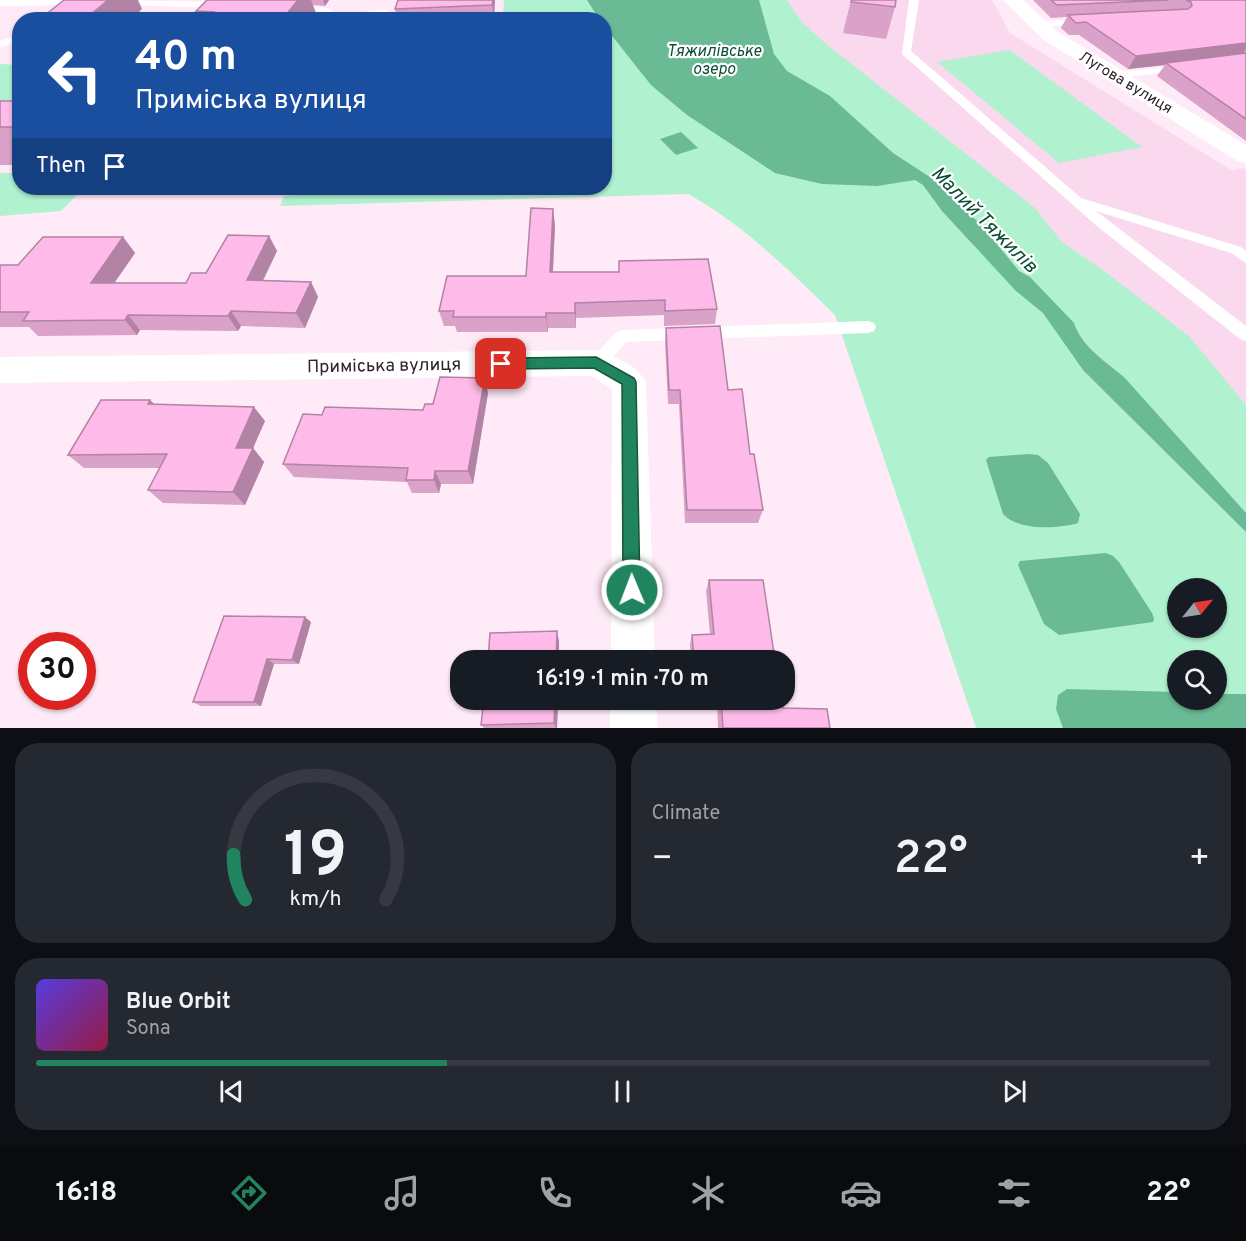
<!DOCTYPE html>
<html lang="en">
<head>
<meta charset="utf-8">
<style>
	:root { --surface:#171b24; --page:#242831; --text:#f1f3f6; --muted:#9ea1a6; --line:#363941; --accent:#20845e }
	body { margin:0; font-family:Overpass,sans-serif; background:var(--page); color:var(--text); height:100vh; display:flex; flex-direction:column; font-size:22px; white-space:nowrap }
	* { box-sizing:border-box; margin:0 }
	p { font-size:20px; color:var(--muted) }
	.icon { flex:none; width:33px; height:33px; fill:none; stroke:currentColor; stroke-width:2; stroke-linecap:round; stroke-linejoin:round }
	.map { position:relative; height:728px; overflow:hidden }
	.details { display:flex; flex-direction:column; gap:15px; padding:15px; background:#0d0f14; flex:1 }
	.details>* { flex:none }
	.banner { position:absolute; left:12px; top:12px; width:600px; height:183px; border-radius:24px; box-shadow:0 2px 4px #0004; background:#1a4fa0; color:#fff; overflow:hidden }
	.needle { width:39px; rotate:60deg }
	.tools { position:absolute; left:1167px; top:578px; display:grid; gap:12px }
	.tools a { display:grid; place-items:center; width:60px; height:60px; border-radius:50%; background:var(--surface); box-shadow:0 2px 4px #0004; font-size:30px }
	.speed { position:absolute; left:18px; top:632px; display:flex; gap:12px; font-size:30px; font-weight:700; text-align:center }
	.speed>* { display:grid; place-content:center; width:78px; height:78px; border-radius:50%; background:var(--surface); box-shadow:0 2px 4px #0004; line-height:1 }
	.speed .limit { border:9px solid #d22; background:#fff; color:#111 }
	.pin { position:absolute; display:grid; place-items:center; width:51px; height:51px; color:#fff; margin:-26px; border-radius:12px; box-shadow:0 3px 9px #0006 }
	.me { position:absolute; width:66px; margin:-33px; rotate:359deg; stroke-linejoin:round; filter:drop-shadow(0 0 4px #0008) }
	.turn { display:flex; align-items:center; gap:21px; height:126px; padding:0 24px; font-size:27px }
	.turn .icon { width:78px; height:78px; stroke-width:2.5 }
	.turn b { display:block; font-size:42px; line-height:51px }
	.then { display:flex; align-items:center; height:57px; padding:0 24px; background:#0003; gap:12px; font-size:22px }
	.big { font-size:45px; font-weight:600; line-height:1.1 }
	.details .card { flex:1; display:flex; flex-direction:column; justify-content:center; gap:9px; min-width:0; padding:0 21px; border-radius:24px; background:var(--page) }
	.details .dial { align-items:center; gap:0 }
	.dial svg { height:156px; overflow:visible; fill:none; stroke:var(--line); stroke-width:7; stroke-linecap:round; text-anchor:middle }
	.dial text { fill:var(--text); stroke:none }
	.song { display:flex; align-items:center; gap:18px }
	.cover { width:72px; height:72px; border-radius:9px; background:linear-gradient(135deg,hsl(250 70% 55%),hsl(340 70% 35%)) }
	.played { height:6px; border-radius:3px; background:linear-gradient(90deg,var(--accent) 35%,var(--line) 35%) }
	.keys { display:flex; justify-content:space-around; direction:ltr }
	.heat { display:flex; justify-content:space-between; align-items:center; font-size:33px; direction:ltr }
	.details .tiles { flex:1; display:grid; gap:15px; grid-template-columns:1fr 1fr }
	.card:last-child { grid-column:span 2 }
	.trip { position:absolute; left:450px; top:650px; width:345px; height:60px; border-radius:24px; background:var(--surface); box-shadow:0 2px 4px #0004; font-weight:600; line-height:60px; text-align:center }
	.tabs { display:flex; height:96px; justify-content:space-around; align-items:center; background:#090b0e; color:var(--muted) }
	.tabs .icon { width:42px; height:42px }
	.tabs .on { color:var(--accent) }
	.tabs b { font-size:27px; color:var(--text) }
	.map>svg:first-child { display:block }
</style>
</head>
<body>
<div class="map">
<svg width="1246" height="728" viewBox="0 0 1246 728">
	<rect width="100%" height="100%" fill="#ffeaf7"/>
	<polygon fill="#fad9ef" points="787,0 992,0 1010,33 1231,170 1243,168 1246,170 1246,474 802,22"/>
	<g fill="#b0f1d0" fill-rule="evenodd">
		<path d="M 504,0 L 787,0 L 802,22 L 825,43 L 1035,208 L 1062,242 L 1100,268 L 1189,336 L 1246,405 L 1246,728 L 976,728 L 835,315 C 790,271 743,224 688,194 L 280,206 L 284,196 L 305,194 L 307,188 L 604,188 L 604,20 L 453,19 L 503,18 ZM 1178,588 L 1216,588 L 1216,627 L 1178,627 ZM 1178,660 L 1216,660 L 1216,699 L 1178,699 Z"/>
		<polygon points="1010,50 1142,147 1059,163 937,62"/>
		<polygon points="0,64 19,65 19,105 0,106"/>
		<polygon points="0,173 19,173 20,188 84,188 61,211 0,216"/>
	</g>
	<g fill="#6aba95">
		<path d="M 587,0 L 759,0 L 774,54 L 787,71 L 830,96 L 893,153 L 936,181 L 982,226 L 1019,271 L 1030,277 L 1074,323 C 1081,346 1106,362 1124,377 L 1246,513 L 1246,532 L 1083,370 L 1043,313 L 1016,291 L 942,211 L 923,185 L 915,180 L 877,186 L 822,184 L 775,173 L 687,115 L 651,85 L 605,27 L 604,20 L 599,19 Z"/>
		<polygon points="681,132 698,148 676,155 660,139"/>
		<path d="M 1029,454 L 1038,455 L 1048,463 L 1080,514 L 1078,523 C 1058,529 1018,531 1003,514 L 986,460 L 989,457 Z"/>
		<polygon points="1106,553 1113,556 1119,562 1152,613 1154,619 1153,622 1059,635 1044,624 1018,565 1020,561"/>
		<polygon points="1067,689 1177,692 1178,699 1216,699 1217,694 1246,694 1246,728 1063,728 1056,709 1058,695"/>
	</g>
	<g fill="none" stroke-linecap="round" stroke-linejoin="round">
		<g fill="#fff" fill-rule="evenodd">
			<polygon points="0,0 86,0 88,2 83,5 0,6"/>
			<polygon points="115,0 224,2 229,5 224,8 118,5 113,2"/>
			<polygon points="909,0 919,0 911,51 1081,198 1241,247 1246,251 1246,263 1231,253 1096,211 1246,326 1246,341 1240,339 1098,227 902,54"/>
			<polygon points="295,6 328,8 341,15 385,9 390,12 392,20 382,20 381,15 335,20 326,14 292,11 292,7"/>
			<polygon points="1085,19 1088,20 1088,24 1038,27 1033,24 1038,21"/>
			<polygon points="20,34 20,41 0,48 0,41"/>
			<polygon points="1181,65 1186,68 1185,70 1113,79 1108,76 1113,73"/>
			<path d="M 868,321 L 874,323 L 876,327 L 874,331 L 868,333 L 626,342 C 617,352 605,372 590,368 L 588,363 L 616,332 L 622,330 Z"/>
		</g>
		<g fill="#fff" fill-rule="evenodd">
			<polygon points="1003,0 1023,0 1058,32 1246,145 1246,163 1237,161 1044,40"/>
			<path d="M 596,350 C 614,356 637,365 646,382 L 655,660 L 611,660 L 612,389 L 591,376 L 0,383 L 0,357 Z"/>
			<polygon points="610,699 656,699 658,728 610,728"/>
		</g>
	</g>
	<g fill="#daa1c9">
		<polygon points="207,0 329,0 325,6 313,5 317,16 314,20 200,20 196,11"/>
		<polygon points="398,0 495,0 494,17 431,20 398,20 395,9"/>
		<polygon points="851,0 896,0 895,7 886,39 843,33"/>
		<polygon points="1033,0 1246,0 1246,141 1157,76 1165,65 1128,69 1079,35 1069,35 1061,28 1067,17 1051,18"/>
		<rect x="0" y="101" width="20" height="64"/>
		<polygon points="267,188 301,188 299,192 270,193"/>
		<polygon points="555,225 553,272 717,309 715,324 664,326 664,315 576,318 576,328 548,328 548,332 457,332 455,326 444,326 439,311 526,276"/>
		<polygon points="269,236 277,251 263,280 311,282 318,297 305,328 241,326 238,331 140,330 137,335 38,336 29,327 0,327 0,265 18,265 123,237 135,253 114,283 186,283 206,273"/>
		<polygon points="666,328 728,390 750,454 763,510 758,523 685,523 679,404 668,404 665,343"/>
		<polygon points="488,393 473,484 441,484 439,493 412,493 407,482 294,477 283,464 322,415 423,410 433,404"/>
		<polygon points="150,400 155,405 265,421 253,448 264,462 245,505 163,503 148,490 160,468 84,468 68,455"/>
		<polygon points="709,580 775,660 691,660 690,644 692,635 710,634 706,591"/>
		<polygon points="311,622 299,664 274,664 261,706 201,706 193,702"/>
		<polygon points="558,699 557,728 484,728 481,725"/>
		<polygon points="717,699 781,699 783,708 830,728 718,728"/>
	</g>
	<g fill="#b283a4">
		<polygon points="108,0 138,0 142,9 131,20 84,20"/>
		<polygon points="298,0 311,0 317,16 314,20 287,20 285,16"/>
		<polygon points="323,0 329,0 325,6"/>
		<polygon points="493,0 495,0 494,17 492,5"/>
		<polygon points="1246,43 1246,49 1241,56 1166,63 1165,65 1128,69 1136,56"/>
		<polygon points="553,209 555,225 552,287 550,272"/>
		<polygon points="269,236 277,251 256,295 247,280"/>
		<polygon points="123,237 135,253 104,298 91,283"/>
		<polygon points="311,282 318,297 305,328 296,313"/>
		<polygon points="575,303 576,318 576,328 575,313"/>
		<polygon points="231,311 241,326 238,331 228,316"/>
		<polygon points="546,313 548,328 548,332 546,317"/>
		<polygon points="128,315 140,330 137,335 125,320"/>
		<polygon points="485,378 488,393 473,484 468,471"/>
		<polygon points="150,400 164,414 148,404"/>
		<polygon points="254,407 265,421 253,448 264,462 245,505 233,492 236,448"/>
		<polygon points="435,471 441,484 439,493 434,480"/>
		<polygon points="305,617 311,622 299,664 292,660"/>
		<polygon points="557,631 559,641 559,660 556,660"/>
		<polygon points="267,659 274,664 261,706 254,702"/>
		<polygon points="555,699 558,699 557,728 556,728 554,723"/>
	</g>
	<g fill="#febbea" stroke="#b283a4" stroke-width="1.5">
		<polygon points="64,0 108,0 84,20 39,20"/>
		<polygon points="207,0 298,0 285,16 249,15 245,20 206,20 214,12 196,11"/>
		<polygon points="398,0 493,0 492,5 395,9"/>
		<polygon points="852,0 896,0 895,7 851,2"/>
		<polygon points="1051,0 1168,0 1057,5"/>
		<polygon points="1186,0 1246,0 1246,43 1136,56 1086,22 1076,23 1068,15 1188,9 1192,6 1191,2"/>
		<polygon points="1246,53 1246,119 1166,63"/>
		<rect x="0" y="101" width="20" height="26"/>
		<polygon points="531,208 553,209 550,272 619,272 619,261 708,259 717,309 665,311 665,300 575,303 575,313 546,313 546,317 453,317 454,311 439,311 447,276 526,276"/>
		<polygon points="228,235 269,236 247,280 311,282 296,313 231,311 228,316 128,315 125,320 23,321 29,312 0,312 0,265 18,265 43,237 123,237 91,283 186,283 191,273 206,273"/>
		<polygon points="720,326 728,390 742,389 750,454 754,454 763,510 687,510 680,390 669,390 666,328"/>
		<polygon points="440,377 485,378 468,471 435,471 434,480 406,480 408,468 283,464 303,414 322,415 325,407 423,410 425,404 433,404"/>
		<polygon points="101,400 150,400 148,404 254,407 236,448 253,448 233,492 148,490 167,454 68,455"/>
		<polygon points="709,580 763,580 775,660 694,660 692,635 714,634"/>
		<polygon points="224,616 305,617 292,660 267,659 254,702 193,702"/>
		<polygon points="557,631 556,660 488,660 490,633"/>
		<polygon points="484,699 555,699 554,723 481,725"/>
		<polygon points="721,699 781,699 783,708 827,709 830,728 723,728"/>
	</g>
	<polygon fill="#20845e" stroke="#15563d" stroke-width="1.5" points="596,357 634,378 636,382 640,590 638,596 632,599 626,596 623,590 622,384 594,368 501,369 494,364 501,358"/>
	<g text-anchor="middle" stroke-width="4.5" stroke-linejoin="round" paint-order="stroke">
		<g font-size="15" fill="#30232c" stroke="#fff">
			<text transform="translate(1126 82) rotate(31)" y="5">Лугова вулиця</text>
		</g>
		<g font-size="16" font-style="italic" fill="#0b4e35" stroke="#fff">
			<text x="714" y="56">Тяжилівське<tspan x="714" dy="18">озеро</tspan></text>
		</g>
		<g font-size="18" fill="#30232c" stroke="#fff">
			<text transform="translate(384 365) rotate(-1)" y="6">Приміська вулиця</text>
		</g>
		<g font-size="20" font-style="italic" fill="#0b4e35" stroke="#fff">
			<text transform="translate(985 219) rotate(45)" y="7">Малий Тяжилів</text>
		</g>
	</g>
</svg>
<div class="tools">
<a><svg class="needle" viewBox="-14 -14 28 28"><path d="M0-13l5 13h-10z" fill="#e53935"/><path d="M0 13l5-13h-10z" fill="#9ea1a6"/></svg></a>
<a><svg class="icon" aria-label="search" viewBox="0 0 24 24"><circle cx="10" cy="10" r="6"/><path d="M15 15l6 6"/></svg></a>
</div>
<div class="speed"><div class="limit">30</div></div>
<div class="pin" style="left:501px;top:364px;background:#d93025"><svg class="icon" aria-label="arrive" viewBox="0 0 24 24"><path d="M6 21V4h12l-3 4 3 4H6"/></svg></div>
<svg class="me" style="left:632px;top:590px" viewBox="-20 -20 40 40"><circle r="17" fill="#20845e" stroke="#fff" stroke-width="3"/><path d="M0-11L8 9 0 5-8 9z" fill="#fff"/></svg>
<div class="trip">16:19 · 1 min · 70 m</div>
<div class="banner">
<div class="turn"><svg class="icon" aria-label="left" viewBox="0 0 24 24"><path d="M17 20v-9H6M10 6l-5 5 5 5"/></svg><div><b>40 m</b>Приміська вулиця</div></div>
<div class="then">Then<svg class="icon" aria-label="arrive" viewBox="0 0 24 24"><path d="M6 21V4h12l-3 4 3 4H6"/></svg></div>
</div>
</div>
<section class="details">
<div class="tiles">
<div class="card dial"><svg viewBox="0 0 100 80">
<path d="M14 69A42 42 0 1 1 86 69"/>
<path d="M14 69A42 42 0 0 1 8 46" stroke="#20845e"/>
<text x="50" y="56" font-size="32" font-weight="700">19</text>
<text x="50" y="72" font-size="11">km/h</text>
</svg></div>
<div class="card"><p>Climate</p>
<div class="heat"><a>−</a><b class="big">22°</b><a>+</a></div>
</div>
<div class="card">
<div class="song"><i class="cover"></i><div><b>Blue Orbit</b><p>Sona</p></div></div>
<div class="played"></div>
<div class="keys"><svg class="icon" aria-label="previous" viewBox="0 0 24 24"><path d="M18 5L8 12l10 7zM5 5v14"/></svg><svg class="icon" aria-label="pause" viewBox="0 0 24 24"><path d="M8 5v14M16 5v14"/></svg><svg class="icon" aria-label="next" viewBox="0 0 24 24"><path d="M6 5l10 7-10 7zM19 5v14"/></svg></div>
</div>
</div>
</section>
<nav class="tabs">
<b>16:18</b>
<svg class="icon on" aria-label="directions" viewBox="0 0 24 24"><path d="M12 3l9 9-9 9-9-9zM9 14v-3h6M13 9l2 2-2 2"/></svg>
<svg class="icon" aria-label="music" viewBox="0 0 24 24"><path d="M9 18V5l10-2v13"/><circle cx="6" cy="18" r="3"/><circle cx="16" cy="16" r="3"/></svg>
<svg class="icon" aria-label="phone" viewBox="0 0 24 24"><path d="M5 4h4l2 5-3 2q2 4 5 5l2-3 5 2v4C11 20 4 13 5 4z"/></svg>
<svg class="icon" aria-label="climate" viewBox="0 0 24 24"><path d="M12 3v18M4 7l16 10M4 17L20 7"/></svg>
<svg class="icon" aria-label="car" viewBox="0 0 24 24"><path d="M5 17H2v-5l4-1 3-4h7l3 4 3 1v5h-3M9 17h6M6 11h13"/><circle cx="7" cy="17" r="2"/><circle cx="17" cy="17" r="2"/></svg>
<svg class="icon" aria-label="filters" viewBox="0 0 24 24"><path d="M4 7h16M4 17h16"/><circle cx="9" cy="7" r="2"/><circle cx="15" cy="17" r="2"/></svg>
<b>22°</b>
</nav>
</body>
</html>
